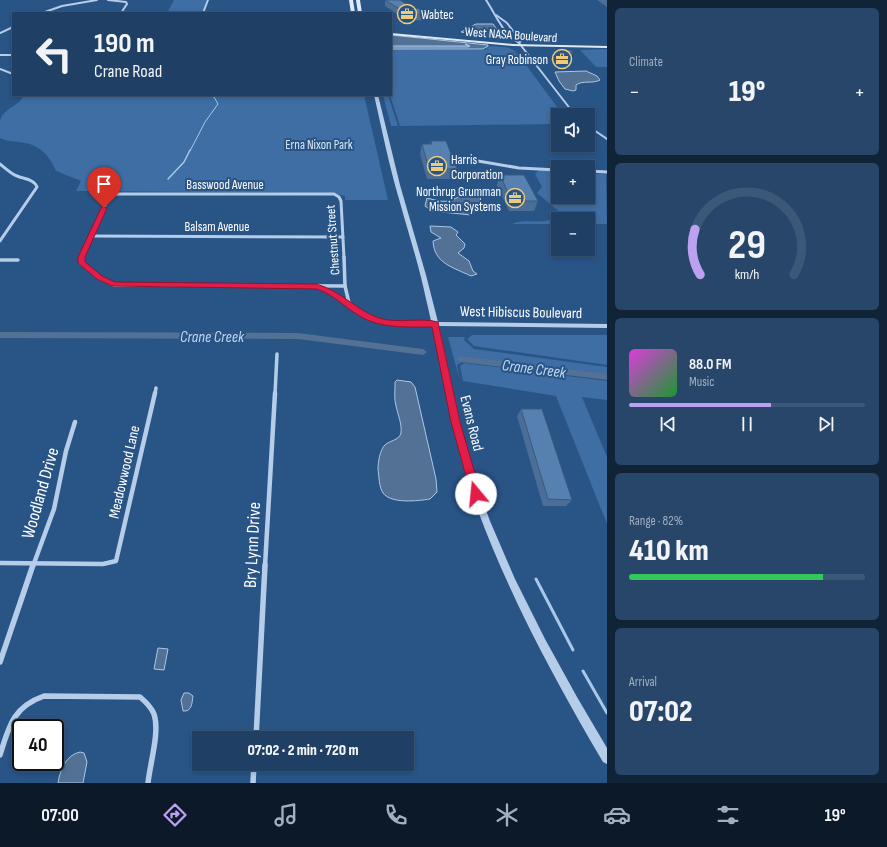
<!DOCTYPE html>
<html lang="en">
<head>
<meta charset="utf-8">
<style>
	:root { --surface:#1f3f64; --page:#27466a; --text:#f1f3f6; --muted:#a1afbf; --line:#3c5878; --accent:#bca0f2 }
	body { margin:0; font-family:"Sofia Sans Condensed",sans-serif; background:var(--page); color:var(--text); height:100vh; display:flex; flex-direction:column; font-size:15px; white-space:nowrap }
	* { box-sizing:border-box; margin:0 }
	p { font-size:13px; color:var(--muted) }
	.icon { flex:none; width:22px; height:22px; fill:none; stroke:currentColor; stroke-width:2; stroke-linecap:round; stroke-linejoin:round }
	.map { position:relative; flex:1; overflow:hidden }
	.panel { display:flex; flex-direction:column; gap:8px; padding:8px; background:#112337; width:280px }
	.panel>* { flex:none }
	.hud { position:absolute; left:12px; top:12px; width:380px; height:84px; border-radius:0px; box-shadow:0 2px 6px #0003,0 0 0 1px var(--line); background:#1f3f64; color:var(--text); overflow:hidden }
	.controls { position:absolute; left:551px; top:108px; display:grid; gap:8px }
	.controls a { display:grid; place-items:center; width:44px; height:44px; border-radius:0px; background:var(--surface); box-shadow:0 2px 6px #0003,0 0 0 1px var(--line); font-size:20px }
	.speed { position:absolute; left:12px; top:719px; display:flex; gap:8px; font-size:20px; font-weight:700; text-align:center }
	.speed>* { display:grid; place-content:center; width:52px; height:52px; border-radius:50%; background:var(--surface); box-shadow:0 2px 6px #0003,0 0 0 1px var(--line); line-height:1 }
	.speed .limit { border:2px solid #111; border-radius:6px; background:#fff; color:#111 }
	.pin { position:absolute; display:grid; place-items:center; width:34px; height:34px; color:#fff; margin:-41px -17px; border-radius:50% 50% 50% 0; rotate:-45deg; box-shadow:0 0 4px #0007 }
	.pin .icon { rotate:45deg }
	.me { position:absolute; width:44px; margin:-22px; rotate:343deg; stroke-linejoin:round; filter:drop-shadow(0 0 3px #0008) }
	.turn { display:flex; align-items:center; gap:14px; height:84px; padding:0 16px; font-size:18px }
	.turn .icon { width:52px; height:52px; stroke-width:2.5 }
	.turn b { display:block; font-size:28px; line-height:34px }
	.big { font-size:30px; font-weight:800; line-height:1.1 }
	.panel .card { flex:1; display:flex; flex-direction:column; justify-content:center; gap:6px; min-width:0; padding:0 14px; border-radius:6px; background:var(--page) }
	.panel .dial { align-items:center; gap:0 }
	.dial svg { height:104px; overflow:visible; fill:none; stroke:var(--line); stroke-width:7; stroke-linecap:round; text-anchor:middle }
	.dial text { fill:var(--text); stroke:none }
	.song { display:flex; align-items:center; gap:12px }
	.cover { width:48px; height:48px; border-radius:6px; background:linear-gradient(135deg,hsl(300 70% 55%),hsl(130 70% 35%)) }
	.played { height:4px; border-radius:2px; background:linear-gradient(90deg,var(--accent) 60%,var(--line) 60%) }
	.keys { display:flex; justify-content:space-around; direction:ltr }
	.heat { display:flex; justify-content:space-between; align-items:center; font-size:22px; direction:ltr }
	.charge { height:6px; border-radius:3px; background:linear-gradient(90deg,#34c759 82%,var(--line) 0) }
	.trip { position:absolute; left:192px; top:731px; width:222px; height:40px; border-radius:0px; background:var(--surface); box-shadow:0 2px 6px #0003,0 0 0 1px var(--line); font-weight:800; line-height:40px; text-align:center }
	.tab-bar { display:flex; height:64px; justify-content:space-around; align-items:center; background:#0c1928; color:var(--muted) }
	.tab-bar .icon { width:28px; height:28px }
	.tab-bar .selected { color:var(--accent) }
	.tab-bar b { font-size:18px; color:var(--text) }
	main { display:flex; flex:1; min-height:0 }
	.map>svg:first-child { display:block }
</style>
</head>
<body>
<main>
<div class="map">
<svg width="607" height="783" viewBox="0 0 607 783">
	<rect width="100%" height="100%" fill="#295486"/>
	<g fill="#3e6ea3">
		<polygon points="174,0 207,0 202,13 167,13"/>
		<path d="M 488,46 C 506,47 514,46 525,61 L 519,53 L 507,51 L 518,54 L 563,115 L 558,115 L 558,124 L 400,126 L 390,95 L 391,49 L 489,50 L 483,49 L 486,49 Z"/>
		<polygon points="607,49 607,67 596,67 580,50"/>
		<path d="M 24,95 L 364,95 L 388,200 L 345,200 L 345,196 L 333,193 L 76,191 L 81,181 L 56,171 C 51,158 40,145 25,143 C 16,141 8,142 0,138 C 0,133 0,126 0,121 C 3,108 20,106 24,95 Z"/>
		<polygon points="383,95 388,95 398,126 391,126"/>
		<path d="M 539,170 L 558,171 L 558,197 L 588,197 L 588,173 L 606,174 L 607,224 L 588,224 L 588,219 L 558,219 L 558,224 L 512,224 C 529,217 545,228 561,213 L 537,193 L 542,187 L 535,174 Z"/>
		<polygon points="472,335 607,335 607,365 474,346 467,339"/>
		<polygon points="448,337 465,337 464,340 474,349 607,367 607,379 464,361 457,365 460,381"/>
		<polygon points="464,363 607,381 607,400 582,397 607,457 607,524 556,396 463,381 460,366"/>
	</g>
	<g fill="#537194" stroke="#a9c8e8">
		<polygon points="476,24 493,24 503,37 497,38 461,32"/>
		<polygon points="391,35 488,45 488,46 483,49 391,49 391,47 468,47 470,46 465,44 469,46 391,46"/>
		<path d="M 586,71 L 597,76 L 600,80 C 593,84 583,80 576,85 L 576,90 L 573,91 L 565,89 L 559,81 L 555,72 Z"/>
		<path d="M 466,193 L 475,193 L 481,199 L 479,201 L 478,209 L 471,215 L 432,211 L 425,206 L 427,198 C 435,200 444,203 452,200 C 458,198 461,194 466,193 Z"/>
		<path d="M 430,226 L 451,227 L 458,232 L 456,235 L 465,244 L 464,248 L 458,253 L 469,261 L 473,271 L 477,274 L 471,276 C 452,267 434,263 433,241 L 441,238 L 431,232 Z"/>
		<path d="M 397,380 L 411,382 L 415,387 L 436,479 L 437,492 L 430,499 C 418,501 391,504 383,493 C 379,487 379,476 378,469 C 378,462 380,451 384,446 C 389,440 399,441 401,433 C 402,424 398,415 396,406 C 394,399 395,391 395,385 L 395,382 Z"/>
		<polygon points="158,648 168,649 164,670 154,669"/>
		<path d="M 184,693 L 189,693 L 193,696 C 192,703 192,712 183,711 L 181,700 Z"/>
		<path d="M 80,752 L 84,753 L 87,762 L 83,783 L 58,783 C 60,770 66,755 80,752 Z"/>
	</g>
	<g fill="none" stroke-linecap="round" stroke-linejoin="round">
		<polyline stroke="#a9c8e8" stroke-width="1" points="190,151 205,122 218,104 214,97 210,95"/>
		<polyline stroke="#a9c8e8" stroke-width="1.5" points="168,179 184,162 190,150"/>
		<g stroke="#a9c8e8" stroke-width="3">
			<polyline points="536,579 573,650"/>
			<polyline points="583,671 607,713"/>
		</g>
		<g fill="#537194" fill-rule="evenodd">
			<polygon points="0,332 298,333 423,349 427,352 423,355 298,339 0,338"/>
			<polygon points="461,356 607,374 607,380 461,362 457,359"/>
		</g>
		<g stroke="#b5cde8" stroke-width="2">
			<polyline points="108,0 126,2 127,4 121,13"/>
			<path d="M 486,0 C 496,15 503,34 519,43 L 575,115"/>
			<polyline points="42,13 62,6 97,0"/>
			<polyline points="203,13 208,0"/>
			<polyline points="496,15 507,23 521,41 519,43"/>
			<polyline points="0,33 13,27"/>
			<polyline points="0,55 13,55"/>
			<polyline points="0,69 13,74"/>
			<polyline points="588,126 607,139"/>
		</g>
		<g stroke="#b5cde8" stroke-width="3">
			<polyline points="478,161 519,168 558,170"/>
			<path d="M 0,164 C 5,168 11,174 17,176 C 24,179 34,179 37,187 L 0,241"/>
			<polyline points="588,171 607,172"/>
			<polyline points="91,236 343,237"/>
			<polyline points="82,258 110,194 334,194 339,197 341,201 344,258"/>
		</g>
		<g stroke="#b5cde8" stroke-width="3.5">
			<polyline points="82,257 81,263 99,278 114,285 345,286"/>
			<polyline points="344,257 345,286"/>
			<polyline points="0,260 18,260"/>
			<polyline points="345,286 349,303"/>
			<path d="M 321,288 C 338,293 347,307 362,315 C 384,327 411,324 435,324"/>
			<polyline points="155,394 156,388"/>
			<polyline points="275,394 277,354"/>
		</g>
		<g stroke="#b5cde8" stroke-width="4.5">
			<polyline points="0,563 103,564 116,561 155,393"/>
			<polyline points="33,566 54,509 66,451 75,422"/>
			<polyline points="265,566 275,393"/>
		</g>
		<g stroke="#b5cde8" stroke-width="5.5">
			<polyline points="0,662 33,565"/>
			<polyline points="256,738 265,565"/>
			<path d="M 0,755 C 9,726 13,707 44,696 L 140,697 C 146,702 151,707 154,714 C 160,732 150,763 148,783"/>
			<polyline points="253,783 254,764"/>
		</g>
		<path fill="#b5cde8" fill-rule="evenodd" d="M 374,95 L 378,95 L 400,185 L 426,275 L 438,322 L 607,324 L 607,328 L 439,326 L 464,440 L 480,494 L 490,521 L 515,579 L 545,639 L 577,697 L 607,748 L 607,764 L 603,762 C 553,677 506,590 473,497 C 451,433 442,365 426,299 C 419,265 408,232 399,199 C 389,165 382,130 374,95 Z"/>
		<g fill="#deeaf7" fill-rule="evenodd">
			<polygon points="349,0 353,0 355,13 351,13"/>
			<polygon points="356,0 360,0 362,13 358,13"/>
			<polygon points="391,33 513,44 607,46 607,48 513,46 391,35"/>
		</g>
	</g>
	<g fill="#4a6e97">
		<polygon points="385,0 412,8 426,15 425,21 405,19 385,6"/>
		<polygon points="597,0 607,0 607,7"/>
		<polygon points="573,51 571,58 561,63 551,60 553,54"/>
		<polygon points="431,141 457,169 455,179 427,179 420,154 422,144 430,144"/>
		<polygon points="500,175 538,201 534,211 509,211 497,185"/>
		<polygon points="521,409 572,500 566,506 543,506 517,416"/>
	</g>
	<polygon fill="#3c5a7b" points="573,51 571,58 561,63 563,57"/>
	<g fill="#5680b0" stroke="#3c5a7b">
		<polygon points="385,0 400,0 412,8 421,9 426,15 406,13"/>
		<polygon points="563,49 573,51 563,57 553,54"/>
		<polygon points="431,141 446,141 457,169 429,169 422,144 432,144"/>
		<polygon points="500,175 524,175 538,201 512,201"/>
		<polygon points="521,409 542,409 572,500 548,499"/>
	</g>
	<path fill="#e11d48" stroke="#92132f" d="M 102,206 L 107,208 L 85,257 L 85,262 L 102,276 L 115,282 L 316,284 C 340,290 356,310 379,318 C 399,324 419,317 438,322 L 460,422 L 481,494 L 480,497 L 476,499 L 472,497 L 471,494 L 451,422 L 432,327 C 408,327 379,329 358,315 C 344,307 332,293 316,289 L 112,286 L 97,279 L 78,263 L 78,257 Z"/>
	<defs>
		<g id="office-ring" transform="scale(1)"><circle r="9.5" fill="#295486" stroke="#efca7b" stroke-width="1.5"/><path d="M-6-3h4V-5.5h4V-3h4V5H-6ZM-1-4.5V-3h2v-1.5ZM-6 0V1H6V0Z" fill="#efca7b"/></g>
	</defs>
	<g fill-rule="evenodd">
		<use href="#office-ring" x="407" y="14"/>
		<use href="#office-ring" x="562" y="59"/>
		<use href="#office-ring" x="437" y="166"/>
		<use href="#office-ring" x="515" y="198"/>
	</g>
	<g text-anchor="middle" stroke-width="4" stroke-linejoin="round" paint-order="stroke">
		<g font-size="13" fill="#fff" stroke="#295486" text-anchor="start">
			<text x="421" y="19">Wabtec</text>
			<text x="548" y="64" text-anchor="end">Gray Robinson</text>
			<text x="451" y="164">Harris<tspan x="451" dy="15">Corporation</tspan></text>
			<text x="501" y="196" text-anchor="end">Northrup Grumman<tspan x="501" dy="15">Mission Systems</tspan></text>
		</g>
		<g font-size="13" fill="#fff" stroke="#295486">
			<text transform="translate(511 34) rotate(4)" y="5">West NASA Boulevard</text>
			<text x="225" y="189">Basswood Avenue</text>
			<text x="217" y="231">Balsam Avenue</text>
			<text transform="translate(332 240) rotate(-94)" y="5">Chestnut Street</text>
		</g>
		<g font-size="13" fill="#d8e7f6" stroke="#295486">
			<text x="319" y="149">Erna Nixon Park</text>
		</g>
		<g font-size="15" fill="#fff" stroke="#295486">
			<text transform="translate(521 312) rotate(1)" y="5">West Hibiscus Boulevard</text>
			<text transform="translate(472 423) rotate(76)" y="5">Evans Road</text>
			<text transform="translate(124 472) rotate(-77)" y="5">Meadowwood Lane</text>
		</g>
		<g font-size="16" font-style="italic" fill="#c0d7ef" stroke="#295486">
			<text x="212" y="342">Crane Creek</text>
			<text transform="translate(534 368) rotate(7)" y="6">Crane Creek</text>
		</g>
		<g font-size="18" fill="#fff" stroke="#295486">
			<text transform="translate(40 493) rotate(-74)" y="6">Woodland Drive</text>
			<text transform="translate(252 545) rotate(-87)" y="6">Bry Lynn Drive</text>
		</g>
	</g>
</svg>
<div class="controls">
<a><svg class="icon" aria-label="sound" viewBox="0 0 24 24"><path d="M4 9h4l5-4v14l-5-4H4zM17 9q2 3 0 6"/></svg></a>
<a>+</a>
<a>−</a>
</div>
<div class="speed"><div class="limit">40</div></div>
<div class="pin" style="left:104px;top:208px;background:#d93025"><svg class="icon" aria-label="arrive" viewBox="0 0 24 24"><path d="M6 21V4h12l-3 4 3 4H6"/></svg></div>
<svg class="me" style="left:476px;top:494px" viewBox="-20 -20 40 40"><circle r="19" fill="#fff"/><path d="M0-13L10 11 0 6-10 11z" fill="#e11d48"/></svg>
<div class="trip">07:02 · 2 min · 720 m</div>
<div class="hud">
<div class="turn"><svg class="icon" aria-label="left" viewBox="0 0 24 24"><path d="M17 20v-9H6M10 6l-5 5 5 5"/></svg><div><b>190 m</b>Crane Road</div></div>
</div>
</div>
<section class="panel">
<div class="card"><p>Climate</p>
<div class="heat"><a>−</a><b class="big">19°</b><a>+</a></div>
</div>
<div class="card dial"><svg viewBox="0 0 100 80">
<path d="M14 69A42 42 0 1 1 86 69"/>
<path d="M14 69A42 42 0 0 1 10 34" stroke="#bca0f2"/>
<text x="50" y="56" font-size="32" font-weight="700">29</text>
<text x="50" y="72" font-size="11">km/h</text>
</svg></div>
<div class="card">
<div class="song"><i class="cover"></i><div><b>88.0 FM</b><p>Music</p></div></div>
<div class="played"></div>
<div class="keys"><svg class="icon" aria-label="previous" viewBox="0 0 24 24"><path d="M18 5L8 12l10 7zM5 5v14"/></svg><svg class="icon" aria-label="pause" viewBox="0 0 24 24"><path d="M8 5v14M16 5v14"/></svg><svg class="icon" aria-label="next" viewBox="0 0 24 24"><path d="M6 5l10 7-10 7zM19 5v14"/></svg></div>
</div>
<div class="card"><p>Range · 82%</p><b class="big">410 km</b><div class="charge"></div></div>
<div class="card"><p>Arrival</p><b class="big">07:02</b></div>
</section>
</main>
<nav class="tab-bar">
<b>07:00</b>
<svg class="icon selected" aria-label="directions" viewBox="0 0 24 24"><path d="M12 3l9 9-9 9-9-9zM9 14v-3h6M13 9l2 2-2 2"/></svg>
<svg class="icon" aria-label="music" viewBox="0 0 24 24"><path d="M9 18V5l10-2v13"/><circle cx="6" cy="18" r="3"/><circle cx="16" cy="16" r="3"/></svg>
<svg class="icon" aria-label="phone" viewBox="0 0 24 24"><path d="M5 4h4l2 5-3 2q2 4 5 5l2-3 5 2v4C11 20 4 13 5 4z"/></svg>
<svg class="icon" aria-label="climate" viewBox="0 0 24 24"><path d="M12 3v18M4 7l16 10M4 17L20 7"/></svg>
<svg class="icon" aria-label="car" viewBox="0 0 24 24"><path d="M5 17H2v-5l4-1 3-4h7l3 4 3 1v5h-3M9 17h6M6 11h13"/><circle cx="7" cy="17" r="2"/><circle cx="17" cy="17" r="2"/></svg>
<svg class="icon" aria-label="filters" viewBox="0 0 24 24"><path d="M4 7h16M4 17h16"/><circle cx="9" cy="7" r="2"/><circle cx="15" cy="17" r="2"/></svg>
<b>19°</b>
</nav>
</body>
</html>
